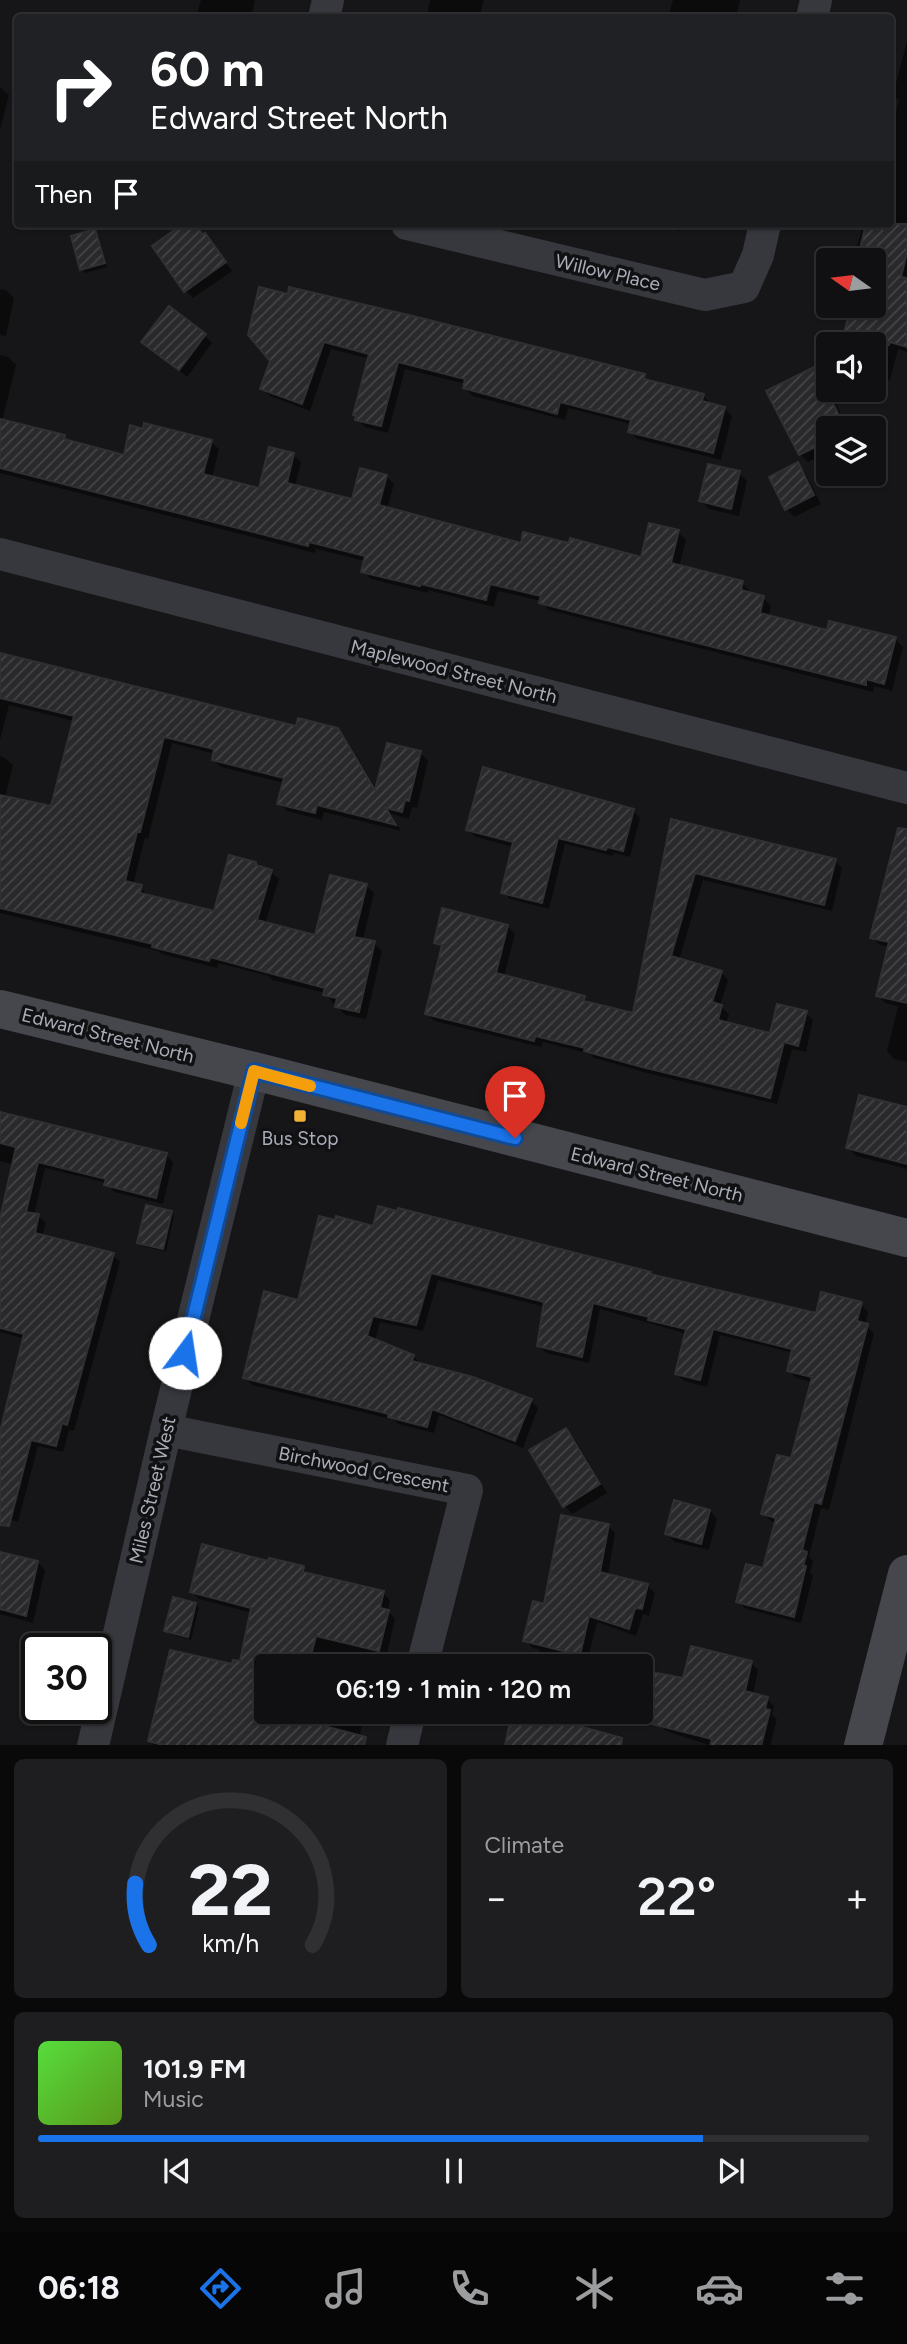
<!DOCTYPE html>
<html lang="en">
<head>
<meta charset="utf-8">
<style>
	:root { --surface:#101012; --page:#1e1e20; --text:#f1f3f6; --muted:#9c9d9f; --line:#303032; --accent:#1a73e8 }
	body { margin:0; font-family:Figtree,sans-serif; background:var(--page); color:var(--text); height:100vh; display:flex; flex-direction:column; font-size:26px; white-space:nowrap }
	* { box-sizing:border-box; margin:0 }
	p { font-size:23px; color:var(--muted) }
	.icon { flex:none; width:38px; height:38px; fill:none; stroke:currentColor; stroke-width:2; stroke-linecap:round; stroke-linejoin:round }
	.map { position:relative; height:1745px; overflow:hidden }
	.drawer { display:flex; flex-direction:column; gap:14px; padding:14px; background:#09090a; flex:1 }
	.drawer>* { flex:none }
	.hud { position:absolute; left:14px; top:14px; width:880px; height:214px; border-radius:7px; box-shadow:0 2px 5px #0004,0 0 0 2px var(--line); background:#202124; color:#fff; overflow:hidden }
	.needle { width:46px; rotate:284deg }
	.buttons { position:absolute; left:816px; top:248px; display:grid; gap:14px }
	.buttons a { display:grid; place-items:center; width:70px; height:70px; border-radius:7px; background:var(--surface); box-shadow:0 2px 5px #0004,0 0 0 2px var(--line); font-size:35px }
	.speed { position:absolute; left:21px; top:1633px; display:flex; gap:14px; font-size:35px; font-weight:700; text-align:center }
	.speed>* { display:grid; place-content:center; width:91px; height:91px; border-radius:50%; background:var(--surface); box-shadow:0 2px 5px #0004,0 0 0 2px var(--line); line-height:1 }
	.speed .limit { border:4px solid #111; border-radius:10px; background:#fff; color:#111 }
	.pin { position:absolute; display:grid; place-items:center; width:60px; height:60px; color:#fff; margin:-72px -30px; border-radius:50% 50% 50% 0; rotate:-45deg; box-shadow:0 0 7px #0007 }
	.pin .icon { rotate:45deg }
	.me { position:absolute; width:77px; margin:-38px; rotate:14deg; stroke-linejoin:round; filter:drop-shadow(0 0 5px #0008) }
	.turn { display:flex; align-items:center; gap:24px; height:147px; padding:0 21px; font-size:32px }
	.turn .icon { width:91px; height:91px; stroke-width:2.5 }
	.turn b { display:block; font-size:49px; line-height:60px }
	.then { display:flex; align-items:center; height:66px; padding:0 21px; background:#0003; gap:14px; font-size:26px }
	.big { font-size:52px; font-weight:600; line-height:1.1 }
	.drawer .tile { flex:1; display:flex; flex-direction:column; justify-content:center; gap:10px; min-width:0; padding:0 24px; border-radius:10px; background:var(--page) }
	.drawer .dial { align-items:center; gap:0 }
	.dial svg { height:182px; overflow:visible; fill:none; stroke:var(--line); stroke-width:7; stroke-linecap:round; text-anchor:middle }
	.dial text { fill:var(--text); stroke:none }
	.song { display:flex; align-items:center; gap:21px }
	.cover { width:84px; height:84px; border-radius:10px; background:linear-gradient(135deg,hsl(110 70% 55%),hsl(90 70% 35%)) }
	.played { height:7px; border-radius:4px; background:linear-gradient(90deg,var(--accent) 80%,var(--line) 80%) }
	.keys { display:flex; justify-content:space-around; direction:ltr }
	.heat { display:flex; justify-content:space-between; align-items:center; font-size:38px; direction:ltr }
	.drawer .tiles { flex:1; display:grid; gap:14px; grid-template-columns:1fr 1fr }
	.tile:last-child { grid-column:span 2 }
	.trip { position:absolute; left:254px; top:1654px; width:399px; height:70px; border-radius:7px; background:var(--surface); box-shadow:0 2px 5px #0004,0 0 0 2px var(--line); font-weight:600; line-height:70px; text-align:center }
	.tabs { display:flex; height:112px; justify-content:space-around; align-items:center; background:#060607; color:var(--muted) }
	.tabs .icon { width:49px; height:49px }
	.tabs .selected { color:var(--accent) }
	.tabs b { font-size:32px; color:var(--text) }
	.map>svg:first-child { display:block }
</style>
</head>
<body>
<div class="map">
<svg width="907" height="1746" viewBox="0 0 907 1746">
	<defs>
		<pattern id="building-hatch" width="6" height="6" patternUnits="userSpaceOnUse" patternTransform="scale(1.75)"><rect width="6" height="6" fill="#29292c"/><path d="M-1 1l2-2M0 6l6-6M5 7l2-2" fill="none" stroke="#454548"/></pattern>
	</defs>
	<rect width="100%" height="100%" fill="#161618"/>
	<g fill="#0007">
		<polygon points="201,0 255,0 251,18 196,18"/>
		<polygon points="430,0 484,0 479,18 426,18"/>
		<polygon points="673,0 740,0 736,18 668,18"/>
		<polygon points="907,41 907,352 898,349 890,380 873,375 873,261 852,261 864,224 891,224 891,130 899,101 893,95"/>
		<polygon points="0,87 9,95 0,130"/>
		<polygon points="652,224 682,224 680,231"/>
		<polygon points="95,231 98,235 107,267 85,273 82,269"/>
		<polygon points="205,236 232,271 193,298 186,291"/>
		<polygon points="0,289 6,290 14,298 6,336 0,335"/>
		<polygon points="260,289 644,376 651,383 703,396 711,404 724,408 732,416 721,460 637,439 630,431 631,424 568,408 565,420 473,396 465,388 466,384 405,369 388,433 365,427 357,419 370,359 331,349 310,411 270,396 262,388 272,361"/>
		<polygon points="204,335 212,343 187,377 144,342"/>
		<polygon points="0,355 8,357 16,365 2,421 64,437 70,443 126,457 211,442 219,449 212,478 260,490 293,455 301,462 295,486 354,501 386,476 394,484 387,509 522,545 642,559 678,532 686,540 679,567 742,583 750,591 749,594 763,598 771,606 768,617 828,632 895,639 903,647 892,691 874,686 873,692 549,610 541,601 498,591 494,607 428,590 428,593 371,579 363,571 365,561 316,549 315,553 0,473"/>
		<polygon points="815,369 823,376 848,429 828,429 828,452 808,462 800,454"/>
		<polygon points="797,464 805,472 821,504 794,517 787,509"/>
		<polygon points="739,473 747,481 739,516 709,509 701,501"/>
		<polygon points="0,654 298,728 337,730 345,738 377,790 420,753 428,761 417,808 412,807 409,819 391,814 401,831 324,812 322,820 287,811 279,804 284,783 221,767 213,760 215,754 172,743 148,839 145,838 133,885 141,887 148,897 215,914 255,864 260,868 271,872 279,879 265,924 316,937 367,886 374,893 363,940 374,943 382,951 366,1019 345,1015 337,1007 338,1004 333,1003 325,993 272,980 269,976 218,963 217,968 162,954 158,951 0,913 0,756 5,758 13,765 5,798 52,808 74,721 9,705 0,740"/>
		<polygon points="633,811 640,818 630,857 614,853 613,856 565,844 549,909 510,899 503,892 514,847 476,837 468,830"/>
		<polygon points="672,821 835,861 842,868 832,911 703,880 679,960 721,972 728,980 720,1006 729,1014 726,1024 771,1035 806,1013 813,1020 806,1052 792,1049 777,1104 651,1074 594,1058 590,1054 543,1042 541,1047 434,1021 426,1013 443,948 438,943 508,927 515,934 504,977 584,997 592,1005 634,1015"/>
		<polygon points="907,873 907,1062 894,1059 887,1051 898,1006 885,1003 878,995 890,947 880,945 872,937"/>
		<polygon points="907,1109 907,1169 856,1156 848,1148"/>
		<polygon points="0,1113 166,1155 173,1162 163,1204 114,1192 107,1183 45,1168 34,1215 38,1216 46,1223 42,1237 113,1255 120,1262 74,1431 69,1430 63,1452 38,1446 18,1522 0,1517 0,1440 25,1339 0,1332 0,1221 14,1165 0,1161"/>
		<polygon points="171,1213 174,1216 166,1252 142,1246 138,1243"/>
		<polygon points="374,1228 650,1273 652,1276 817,1315 861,1304 868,1312 865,1325 874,1333 829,1510 821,1508 809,1557 813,1561 810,1573 813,1576 801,1623 746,1609 738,1602 765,1571 777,1523 771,1521 763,1514 792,1460 812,1382 796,1378 789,1370 793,1353 720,1335 707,1387 684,1381 677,1374 687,1334 600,1309 589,1363 546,1353 539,1346 545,1307 438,1280 423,1331 380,1322 375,1341 413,1356 421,1364 531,1401 538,1408 523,1448 439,1415 434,1433 398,1424 394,1420 252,1385 245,1377 300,1302"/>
		<polygon points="566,1430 574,1438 607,1493 572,1514 565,1506"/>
		<polygon points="710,1511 717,1519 709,1550 675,1542 667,1534"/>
		<polygon points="608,1526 615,1533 608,1576 647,1586 655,1593 649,1616 643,1614 636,1636 597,1622 586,1666 536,1666 540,1650 533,1648 525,1640 546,1606"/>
		<polygon points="0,1553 37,1562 45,1570 33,1623 0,1614"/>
		<polygon points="269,1563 303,1568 310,1575 383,1593 390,1600 388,1611 395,1619 384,1666 266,1666 266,1712 366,1712 357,1746 155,1746 150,1741 233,1666 242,1664 252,1613 199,1599 192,1592"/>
		<polygon points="196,1604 199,1608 191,1640 170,1634 166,1630"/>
		<polygon points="751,1663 758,1670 753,1695 767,1699 774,1706 772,1715 777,1719 770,1746 712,1746 666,1731 658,1724 684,1680"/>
		<polygon points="514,1712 580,1712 576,1727 506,1746"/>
	</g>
	<g fill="url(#building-hatch)" stroke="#303034" stroke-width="2">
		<polygon points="183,224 195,224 203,235 205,233 226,262 184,292 152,246"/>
		<polygon points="866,224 907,224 907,252 901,277 907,278 907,347 890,342 889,345 841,345 851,306 873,306 873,261 857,261"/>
		<polygon points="95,229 105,263 80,270 71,236"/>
		<polygon points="259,287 288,294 289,287 417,317 645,374 644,379 704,394 702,401 725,407 713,453 628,432 631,420 560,402 557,414 463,388 465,379 398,362 381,426 355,420 356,416 353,415 369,354 324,342 302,404 260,389 270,361 248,335"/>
		<polygon points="169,306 206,334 179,370 141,342"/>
		<polygon points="816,366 845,429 828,429 828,441 799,455 766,391"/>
		<polygon points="0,419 65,435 64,439 124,455 130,425 143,429 144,423 212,440 203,474 259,488 269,447 294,453 287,483 352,499 360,468 387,475 379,505 521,543 523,532 569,543 570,538 641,557 649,523 679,530 671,563 743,581 741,590 764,596 760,613 827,630 829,621 896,637 884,684 866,679 866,685 637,628 539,603 541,596 490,584 486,600 421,584 420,586 361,572 365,556 309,542 308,546 0,468"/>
		<polygon points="798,462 814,495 785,510 769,477"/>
		<polygon points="708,464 740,471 731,509 699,501"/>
		<polygon points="0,653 296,726 298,718 338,728 375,790 387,743 421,751 409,801 405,800 402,812 386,808 396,825 317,805 315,813 277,804 284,778 212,760 214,749 164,737 140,832 137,832 125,881 142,885 140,893 214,911 229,855 256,862 256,865 272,870 257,920 315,935 330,875 367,884 354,937 375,941 359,1012 335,1007 337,998 323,995 325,988 210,957 209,961 152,947 153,944 0,908 0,795 51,806 74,716 0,698"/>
		<polygon points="483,767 634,809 623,851 607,847 606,850 558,838 542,903 501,893 513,842 466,830"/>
		<polygon points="671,819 836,859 824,905 695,873 671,956 722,971 712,1002 722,1005 718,1020 770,1033 777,1004 807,1011 798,1046 784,1042 770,1098 642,1067 584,1051 585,1048 535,1036 534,1041 425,1014 442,945 434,943 442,908 508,925 496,973 585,996 584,1001 633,1013"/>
		<polygon points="898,828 907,829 907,1003 876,996 889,942 870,938"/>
		<polygon points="859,1095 907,1107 907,1164 846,1148"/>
		<polygon points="0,1112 167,1153 156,1198 104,1185 106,1179 38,1162 26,1212 39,1214 35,1233 114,1253 67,1425 62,1423 56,1446 31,1440 9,1526 0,1525 0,1432 24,1334 0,1328 0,1219 16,1147 0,1143"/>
		<polygon points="146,1205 172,1211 163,1249 137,1243"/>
		<polygon points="378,1206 397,1211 398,1208 651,1272 650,1274 816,1313 821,1292 862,1302 857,1321 868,1324 821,1504 814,1502 802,1550 807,1552 803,1566 806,1566 794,1617 736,1602 746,1564 763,1568 776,1518 761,1514 777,1455 791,1458 812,1377 787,1371 792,1349 713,1329 700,1380 675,1374 686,1329 648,1320 649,1317 593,1303 582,1357 537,1346 544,1302 431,1273 416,1325 373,1316 367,1336 414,1355 412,1361 473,1377 532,1399 515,1441 432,1409 427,1427 388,1417 389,1414 243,1378 264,1291 298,1300 319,1216 335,1220 336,1216 373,1226"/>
		<polygon points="566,1428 600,1484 563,1507 529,1450"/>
		<polygon points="674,1500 710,1510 701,1544 665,1534"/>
		<polygon points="561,1515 609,1524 600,1572 648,1584 642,1609 635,1608 629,1629 589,1616 580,1655 523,1641 533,1601 544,1604"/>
		<polygon points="202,1544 268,1561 269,1558 304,1566 303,1572 384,1591 380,1608 389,1610 379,1651 316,1636 308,1666 266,1666 266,1712 292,1712 290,1717 366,1737 364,1746 166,1746 148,1741 170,1650 232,1664 233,1660 240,1661 251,1608 190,1592"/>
		<polygon points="0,1552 38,1561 26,1616 0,1609"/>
		<polygon points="173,1597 196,1603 188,1637 164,1631"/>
		<polygon points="691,1646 752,1661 745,1691 768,1697 765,1709 770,1710 761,1746 710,1746 712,1739 640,1721 640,1670 683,1678"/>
		<polygon points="512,1712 571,1712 568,1723 622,1738 621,1746 505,1746"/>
	</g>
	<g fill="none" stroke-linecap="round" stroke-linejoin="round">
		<g stroke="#37383d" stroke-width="32">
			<polyline points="324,18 328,0"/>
			<polyline points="812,18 816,0"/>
			<polyline points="407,224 705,295 744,287 758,255 765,224"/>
			<polyline points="0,554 907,788"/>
			<polyline points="166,1430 467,1490 422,1666"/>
			<polyline points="93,1746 166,1430 254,1071"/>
			<polyline points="402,1746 410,1712"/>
		</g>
		<g stroke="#45474d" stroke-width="38">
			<polyline points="0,1009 254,1071 907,1238"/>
			<polyline points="863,1746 907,1574"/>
		</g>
	</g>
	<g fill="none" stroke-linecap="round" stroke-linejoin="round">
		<g stroke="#114b97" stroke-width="18">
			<polyline id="route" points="185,1353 254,1071 515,1138"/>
		</g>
		<use href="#route" stroke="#1a73e8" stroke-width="12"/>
		<polyline stroke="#f59e0b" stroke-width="12" points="241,1123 254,1071 310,1086"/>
	</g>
	<rect fill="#f2b134" stroke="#111113" stroke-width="2.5" x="293" y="1109" width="14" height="14" rx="3.5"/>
	<g text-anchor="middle" stroke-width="7" stroke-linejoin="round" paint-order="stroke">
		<g font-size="19" fill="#a8adb8" stroke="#111113">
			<text transform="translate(608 272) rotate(13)" y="7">Willow Place</text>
			<text transform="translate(454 671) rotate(14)" y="7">Maplewood Street North</text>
			<text transform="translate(108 1035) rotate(14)" y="7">Edward Street North</text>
			<text transform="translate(657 1174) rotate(14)" y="7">Edward Street North</text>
			<text transform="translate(364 1469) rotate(11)" y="7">Birchwood Crescent</text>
			<text transform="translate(152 1490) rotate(-77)" y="7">Miles Street West</text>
		</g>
		<g font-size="19" fill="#a8adb8" stroke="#111113">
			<text x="300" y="1145">Bus Stop</text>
		</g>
	</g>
</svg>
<div class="buttons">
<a><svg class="needle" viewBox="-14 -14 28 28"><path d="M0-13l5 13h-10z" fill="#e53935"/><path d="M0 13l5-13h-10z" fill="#9c9d9f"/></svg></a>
<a><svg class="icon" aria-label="sound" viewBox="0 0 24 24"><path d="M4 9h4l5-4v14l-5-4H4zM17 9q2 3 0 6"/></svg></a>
<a><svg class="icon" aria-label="layers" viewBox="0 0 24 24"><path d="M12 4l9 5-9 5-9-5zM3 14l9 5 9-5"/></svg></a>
</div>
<div class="speed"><div class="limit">30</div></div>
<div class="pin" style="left:515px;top:1138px;background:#d93025"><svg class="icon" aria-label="arrive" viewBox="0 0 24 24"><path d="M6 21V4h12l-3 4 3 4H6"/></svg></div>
<svg class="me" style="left:185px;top:1353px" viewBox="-20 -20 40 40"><circle r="19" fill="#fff"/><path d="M0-13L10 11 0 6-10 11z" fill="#1a73e8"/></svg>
<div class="trip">06:19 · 1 min · 120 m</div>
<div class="hud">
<div class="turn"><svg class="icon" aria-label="right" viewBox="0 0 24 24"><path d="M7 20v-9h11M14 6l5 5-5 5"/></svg><div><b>60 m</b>Edward Street North</div></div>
<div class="then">Then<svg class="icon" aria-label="arrive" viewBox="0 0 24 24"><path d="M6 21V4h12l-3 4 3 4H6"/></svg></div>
</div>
</div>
<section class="drawer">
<div class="tiles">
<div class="tile dial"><svg viewBox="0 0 100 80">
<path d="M14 69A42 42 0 1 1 86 69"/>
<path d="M14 69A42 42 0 0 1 8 42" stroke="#1a73e8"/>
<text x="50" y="56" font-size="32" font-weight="700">22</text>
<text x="50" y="72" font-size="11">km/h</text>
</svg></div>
<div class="tile"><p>Climate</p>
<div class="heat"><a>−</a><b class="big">22°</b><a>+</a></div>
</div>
<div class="tile">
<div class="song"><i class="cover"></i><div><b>101.9 FM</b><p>Music</p></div></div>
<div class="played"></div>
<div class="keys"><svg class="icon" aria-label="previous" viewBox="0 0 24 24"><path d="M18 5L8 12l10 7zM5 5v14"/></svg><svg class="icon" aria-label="pause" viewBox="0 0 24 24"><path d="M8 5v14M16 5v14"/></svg><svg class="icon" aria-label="next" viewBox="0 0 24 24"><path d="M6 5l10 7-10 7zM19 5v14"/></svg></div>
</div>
</div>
</section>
<nav class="tabs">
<b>06:18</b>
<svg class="icon selected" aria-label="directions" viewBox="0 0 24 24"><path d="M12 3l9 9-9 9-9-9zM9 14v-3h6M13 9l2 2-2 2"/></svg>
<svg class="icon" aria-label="music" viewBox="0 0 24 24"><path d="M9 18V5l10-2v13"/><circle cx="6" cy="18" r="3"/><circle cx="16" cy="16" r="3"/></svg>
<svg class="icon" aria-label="phone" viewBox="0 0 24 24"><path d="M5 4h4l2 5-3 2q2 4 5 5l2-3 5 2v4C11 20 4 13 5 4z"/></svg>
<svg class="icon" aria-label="climate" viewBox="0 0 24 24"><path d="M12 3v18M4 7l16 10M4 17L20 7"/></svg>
<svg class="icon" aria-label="car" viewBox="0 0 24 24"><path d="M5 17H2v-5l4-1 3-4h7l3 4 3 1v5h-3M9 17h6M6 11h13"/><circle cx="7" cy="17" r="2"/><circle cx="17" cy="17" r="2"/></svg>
<svg class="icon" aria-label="filters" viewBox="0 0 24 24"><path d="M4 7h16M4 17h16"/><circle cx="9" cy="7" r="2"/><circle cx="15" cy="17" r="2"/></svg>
</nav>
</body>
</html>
